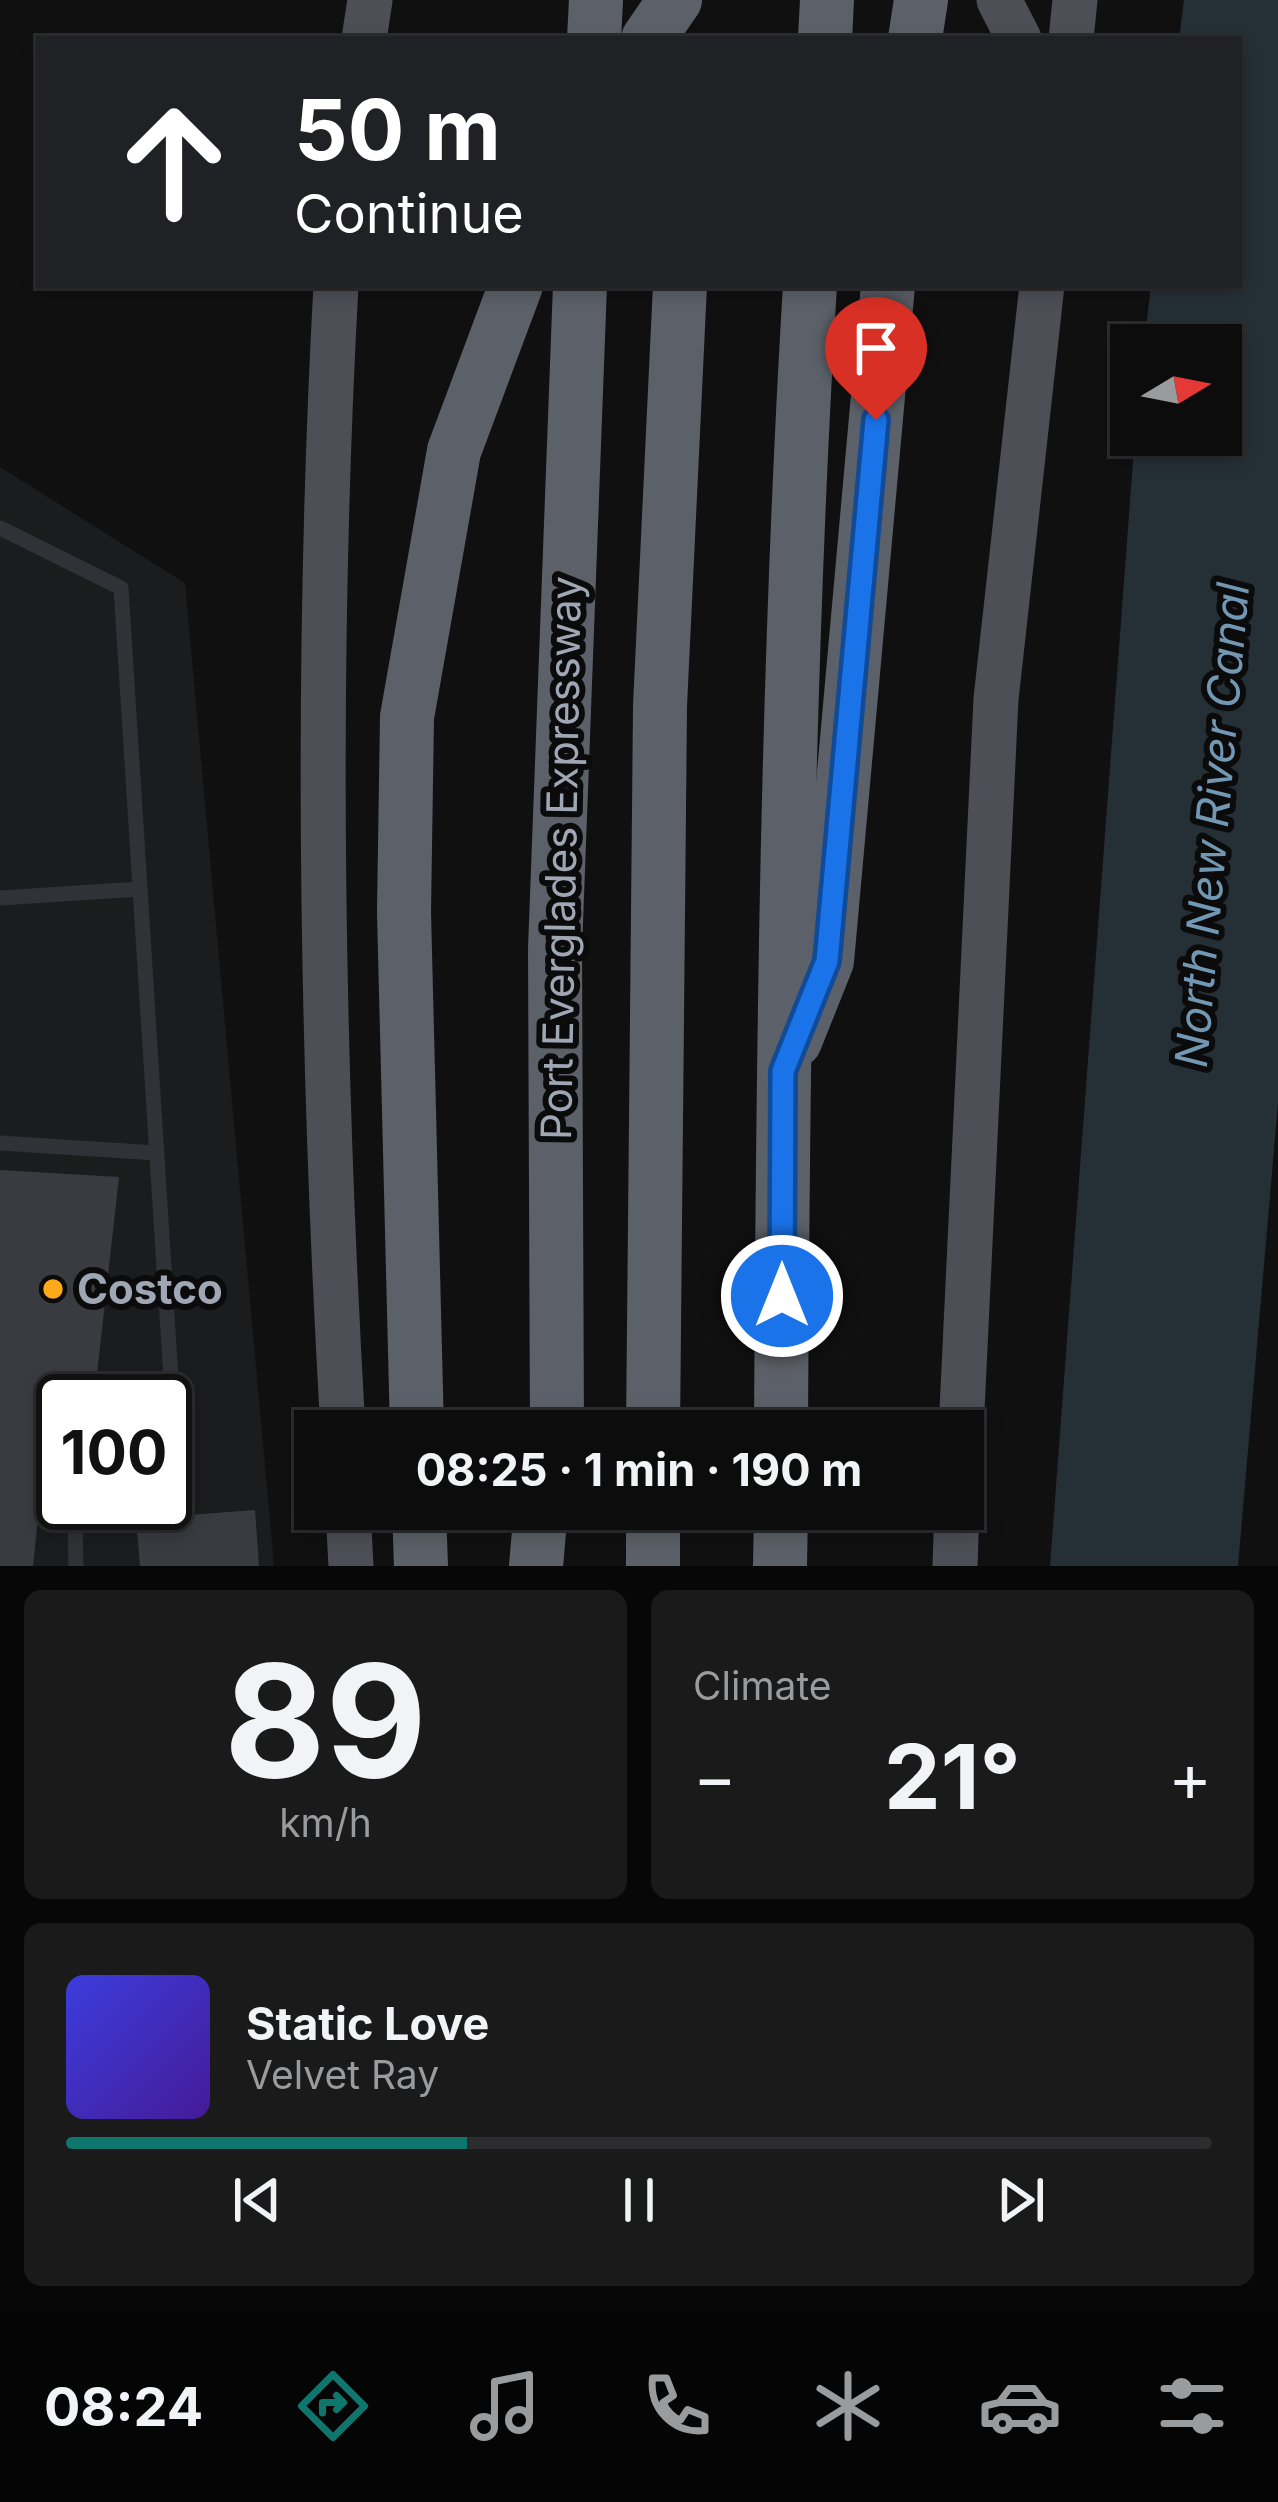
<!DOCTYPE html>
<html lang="en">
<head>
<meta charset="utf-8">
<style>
	:root { --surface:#0c0c0d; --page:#1a1a1b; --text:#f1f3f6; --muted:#9a9b9d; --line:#2c2c2e; --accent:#0f766e }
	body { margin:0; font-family:Inter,sans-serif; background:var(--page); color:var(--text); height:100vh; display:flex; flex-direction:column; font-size:45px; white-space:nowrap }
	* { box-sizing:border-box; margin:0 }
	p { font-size:39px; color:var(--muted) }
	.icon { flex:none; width:66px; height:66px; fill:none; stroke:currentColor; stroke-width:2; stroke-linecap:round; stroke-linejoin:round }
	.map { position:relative; height:1566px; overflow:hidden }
	.details { display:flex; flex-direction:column; gap:24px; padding:24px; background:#070707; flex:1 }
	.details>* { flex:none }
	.banner { position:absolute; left:36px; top:36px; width:1206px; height:252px; border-radius:0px; box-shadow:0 6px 18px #0003,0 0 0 3px var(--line); background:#202124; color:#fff; overflow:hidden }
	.needle { width:78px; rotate:80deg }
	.fabs { position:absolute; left:1110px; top:324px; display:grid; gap:24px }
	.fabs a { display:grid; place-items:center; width:132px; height:132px; border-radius:0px; background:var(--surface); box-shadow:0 6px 18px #0003,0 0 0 3px var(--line); font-size:60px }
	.speed { position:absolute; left:36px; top:1374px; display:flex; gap:24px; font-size:60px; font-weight:700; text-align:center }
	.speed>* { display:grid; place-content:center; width:156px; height:156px; border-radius:50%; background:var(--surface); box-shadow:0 6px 18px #0003,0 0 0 3px var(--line); line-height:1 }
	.speed .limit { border:6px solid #111; border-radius:18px; background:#fff; color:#111 }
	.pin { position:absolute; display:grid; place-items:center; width:102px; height:102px; color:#fff; margin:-123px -51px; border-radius:50% 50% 50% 0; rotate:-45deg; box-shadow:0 0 12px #0007 }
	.pin .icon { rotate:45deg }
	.me { position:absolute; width:132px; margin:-66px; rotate:0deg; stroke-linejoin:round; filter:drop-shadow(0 0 9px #0008) }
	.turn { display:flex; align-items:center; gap:42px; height:252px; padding:0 60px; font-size:54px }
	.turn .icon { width:156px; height:156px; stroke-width:2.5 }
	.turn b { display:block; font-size:84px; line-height:102px }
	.big { font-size:90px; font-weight:700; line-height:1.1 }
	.details .widget { flex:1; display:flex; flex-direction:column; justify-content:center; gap:18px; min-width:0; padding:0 42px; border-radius:18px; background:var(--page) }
	.details .dial { align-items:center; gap:0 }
	.dial b { font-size:156px; line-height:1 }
	.song { display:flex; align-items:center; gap:36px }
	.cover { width:144px; height:144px; border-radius:18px; background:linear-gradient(135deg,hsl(240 70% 55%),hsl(260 70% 35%)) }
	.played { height:12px; border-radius:6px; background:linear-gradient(90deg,var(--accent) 35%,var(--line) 35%) }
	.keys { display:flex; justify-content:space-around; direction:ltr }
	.heat { display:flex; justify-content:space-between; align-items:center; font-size:66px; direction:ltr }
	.details .tiles { flex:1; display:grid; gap:24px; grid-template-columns:1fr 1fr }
	.widget:last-child { grid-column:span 2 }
	.trip { position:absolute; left:294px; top:1410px; width:690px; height:120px; border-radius:0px; background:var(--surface); box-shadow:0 6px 18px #0003,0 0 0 3px var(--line); font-weight:700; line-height:120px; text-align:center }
	.dock { display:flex; height:192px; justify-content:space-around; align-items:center; background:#050505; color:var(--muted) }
	.dock .icon { width:84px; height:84px }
	.dock .selected { color:var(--accent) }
	.dock b { font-size:54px; color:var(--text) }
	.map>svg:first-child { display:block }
</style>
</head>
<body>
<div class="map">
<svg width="1278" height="1566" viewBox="0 0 1278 1566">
	<rect width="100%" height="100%" fill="#101011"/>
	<path fill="#1b1c1e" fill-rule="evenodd" d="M 0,467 L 185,583 L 274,1566 L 0,1566 ZM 63,1401 L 165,1401 L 165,1503 L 63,1503 Z"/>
	<polygon fill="#252f36" points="1184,0 1278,0 1278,1103 1238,1566 1050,1566 1135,435 1221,435 1221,345 1144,345 1151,285 1239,285 1239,39 1179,39"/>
	<g fill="#393b40">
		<polygon points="0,1170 119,1177 94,1401 63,1401 63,1423 48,1422 33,1566 0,1566"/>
		<polygon points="255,1510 259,1566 140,1566 136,1519"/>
	</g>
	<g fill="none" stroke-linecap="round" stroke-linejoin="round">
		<g stroke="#303237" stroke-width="15">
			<polyline points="0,528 121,588 173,1410 165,1416"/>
			<polyline points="0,898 140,889"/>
			<polyline points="0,1143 157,1153"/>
			<polyline points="173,1410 181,1500"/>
			<polyline points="76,1566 75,1521 83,1503"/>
		</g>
		<g stroke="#4c4f56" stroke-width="45">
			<polyline points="999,0 1019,39"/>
			<polyline points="364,39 370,0"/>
			<polyline points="1071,39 1075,0"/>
			<path d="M 336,285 C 315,667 321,1049 343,1431"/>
			<polyline points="961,1431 996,699 1042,285"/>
			<polyline points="348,1509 351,1566"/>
			<polyline points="955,1566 957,1509"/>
		</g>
		<g stroke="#5c6068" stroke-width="54">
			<polyline points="594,39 596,0"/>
			<polyline points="648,39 675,0"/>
			<polyline points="825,39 827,0"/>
			<polyline points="915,39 921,0"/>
			<polyline points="795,1041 827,961 888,285"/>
			<polyline points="417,1431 404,912 407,717 454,451 516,285"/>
			<polyline points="557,1431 555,949 580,285"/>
			<polyline points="653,1431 660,706 680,285"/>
			<path d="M 781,1431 C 783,1049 787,667 810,285"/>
			<polyline points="419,1509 421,1566"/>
			<polyline points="536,1566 541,1509"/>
			<polyline points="653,1566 653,1509"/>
			<polyline points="780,1566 781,1509"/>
		</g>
	</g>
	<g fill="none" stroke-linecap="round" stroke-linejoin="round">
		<g stroke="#114b97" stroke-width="30">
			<polyline id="route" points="782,1296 783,1071 827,961 876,420"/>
		</g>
		<use href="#route" stroke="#1a73e8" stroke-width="21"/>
	</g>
	<circle fill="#ffa81a" stroke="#0b0b0c" stroke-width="4.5" cx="53" cy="1289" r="12"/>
	<g text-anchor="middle" stroke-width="12" stroke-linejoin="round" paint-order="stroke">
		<g font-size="42" fill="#9fa6b4" stroke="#0b0b0c">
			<text transform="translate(561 858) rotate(-89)" y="15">Port Everglades Expressway</text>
		</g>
		<g font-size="42" font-weight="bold" fill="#9fa6b4" stroke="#0b0b0c" text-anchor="start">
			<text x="77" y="1304">Costco</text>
		</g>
		<g font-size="45" font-style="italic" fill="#7297b3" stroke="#0b0b0c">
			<text transform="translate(1212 825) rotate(-85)" y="16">North New River Canal</text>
		</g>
	</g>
</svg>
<div class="fabs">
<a><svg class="needle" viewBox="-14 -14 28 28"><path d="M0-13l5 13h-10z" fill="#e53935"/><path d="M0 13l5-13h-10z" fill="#9a9b9d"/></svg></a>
</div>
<div class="speed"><div class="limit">100</div></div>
<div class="pin" style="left:876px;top:420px;background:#d93025"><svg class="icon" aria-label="arrive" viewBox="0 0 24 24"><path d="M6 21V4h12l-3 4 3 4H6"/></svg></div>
<svg class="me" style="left:782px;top:1296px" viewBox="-20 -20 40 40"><circle r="17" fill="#1a73e8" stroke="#fff" stroke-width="3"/><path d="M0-11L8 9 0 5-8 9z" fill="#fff"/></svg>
<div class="trip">08:25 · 1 min · 190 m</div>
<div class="banner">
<div class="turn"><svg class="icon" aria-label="ahead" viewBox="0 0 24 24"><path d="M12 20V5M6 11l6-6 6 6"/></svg><div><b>50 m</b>Continue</div></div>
</div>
</div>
<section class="details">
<div class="tiles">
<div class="widget dial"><b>89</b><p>km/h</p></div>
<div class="widget"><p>Climate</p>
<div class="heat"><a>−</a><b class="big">21°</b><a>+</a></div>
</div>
<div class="widget">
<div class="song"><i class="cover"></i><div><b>Static Love</b><p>Velvet Ray</p></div></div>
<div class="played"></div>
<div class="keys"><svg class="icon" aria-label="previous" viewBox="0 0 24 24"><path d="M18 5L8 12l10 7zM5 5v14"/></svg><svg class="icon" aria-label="pause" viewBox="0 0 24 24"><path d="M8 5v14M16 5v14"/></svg><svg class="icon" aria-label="next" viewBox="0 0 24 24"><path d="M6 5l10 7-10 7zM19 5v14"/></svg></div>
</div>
</div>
</section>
<nav class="dock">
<b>08:24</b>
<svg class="icon selected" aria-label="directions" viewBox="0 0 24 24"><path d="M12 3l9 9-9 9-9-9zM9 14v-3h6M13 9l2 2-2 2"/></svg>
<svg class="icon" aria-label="music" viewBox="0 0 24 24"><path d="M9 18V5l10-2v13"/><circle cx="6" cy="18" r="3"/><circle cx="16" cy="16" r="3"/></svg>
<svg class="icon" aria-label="phone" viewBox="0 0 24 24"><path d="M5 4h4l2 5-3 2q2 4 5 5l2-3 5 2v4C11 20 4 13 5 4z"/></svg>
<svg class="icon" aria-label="climate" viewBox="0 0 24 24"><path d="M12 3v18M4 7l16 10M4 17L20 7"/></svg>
<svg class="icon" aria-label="car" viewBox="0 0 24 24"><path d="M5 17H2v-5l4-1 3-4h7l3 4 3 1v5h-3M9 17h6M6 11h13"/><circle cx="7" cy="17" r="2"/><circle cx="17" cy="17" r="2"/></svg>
<svg class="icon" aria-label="filters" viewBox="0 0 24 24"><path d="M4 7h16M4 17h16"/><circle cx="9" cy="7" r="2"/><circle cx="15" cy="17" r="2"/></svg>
</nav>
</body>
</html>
